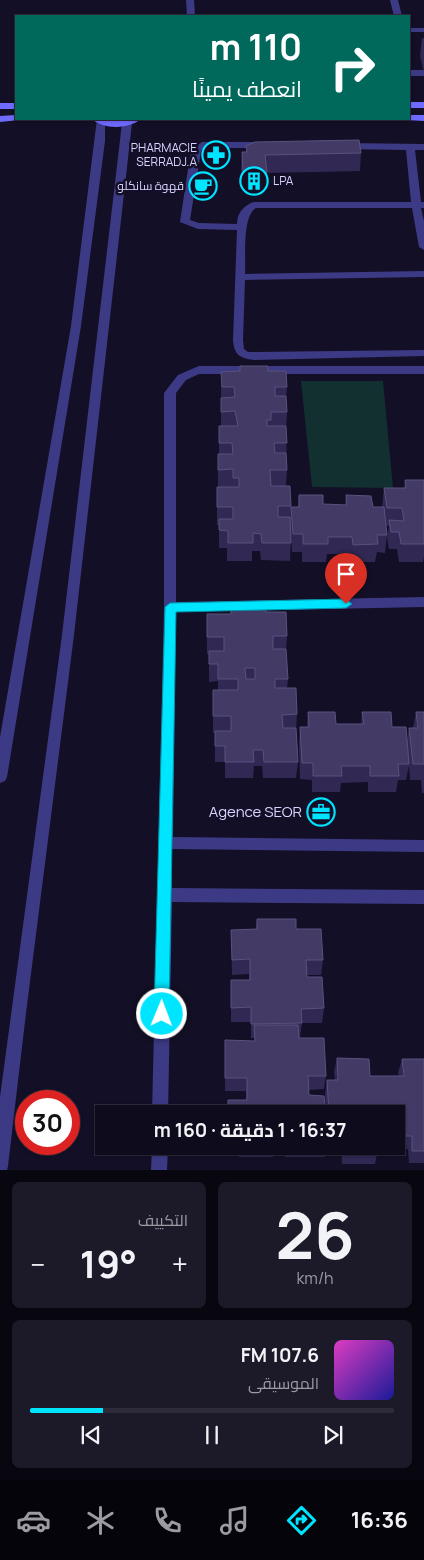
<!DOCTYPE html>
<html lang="ar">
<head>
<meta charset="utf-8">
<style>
	:root { --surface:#0e0b1c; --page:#1c1929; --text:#f1f3f6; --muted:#9b9ba3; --line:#2e2b3b; --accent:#00e5ff }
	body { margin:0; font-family:Manrope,Cairo,sans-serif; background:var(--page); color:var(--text); direction:rtl; height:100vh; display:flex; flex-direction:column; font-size:19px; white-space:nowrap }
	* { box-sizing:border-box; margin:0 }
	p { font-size:16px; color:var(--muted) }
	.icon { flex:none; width:28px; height:28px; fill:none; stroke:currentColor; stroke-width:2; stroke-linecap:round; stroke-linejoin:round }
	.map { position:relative; height:1170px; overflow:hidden; direction:ltr }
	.details { display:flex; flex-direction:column; gap:12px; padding:12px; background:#08060f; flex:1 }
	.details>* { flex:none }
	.top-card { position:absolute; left:15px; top:15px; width:395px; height:105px; border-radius:0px; box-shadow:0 1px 4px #0004,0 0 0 1px var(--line); direction:rtl; background:#00695c; color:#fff; overflow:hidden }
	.speed { position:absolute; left:15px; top:1090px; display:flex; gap:10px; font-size:25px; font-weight:700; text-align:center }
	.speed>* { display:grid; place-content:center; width:65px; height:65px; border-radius:50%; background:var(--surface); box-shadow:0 1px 4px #0004,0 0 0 1px var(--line); line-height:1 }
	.speed .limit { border:8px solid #d22; background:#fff; color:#111 }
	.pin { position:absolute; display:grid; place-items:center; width:42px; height:42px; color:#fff; margin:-51px -21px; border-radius:50% 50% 50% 0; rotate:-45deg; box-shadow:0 0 5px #0007 }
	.pin .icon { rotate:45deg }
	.me { position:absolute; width:55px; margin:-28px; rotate:1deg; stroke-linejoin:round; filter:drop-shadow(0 0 4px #0008) }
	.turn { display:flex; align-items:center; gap:18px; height:105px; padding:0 25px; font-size:22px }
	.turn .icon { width:65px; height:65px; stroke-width:2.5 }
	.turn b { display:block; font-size:35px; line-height:42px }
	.big { font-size:38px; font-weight:700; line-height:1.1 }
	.details .tile { flex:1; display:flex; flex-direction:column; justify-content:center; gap:8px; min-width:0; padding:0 18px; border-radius:8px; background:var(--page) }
	.details .dial { align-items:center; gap:0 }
	.dial b { font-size:65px; line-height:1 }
	.song { display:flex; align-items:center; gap:15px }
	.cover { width:60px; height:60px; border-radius:8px; background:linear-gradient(135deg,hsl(310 70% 55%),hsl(240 70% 35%)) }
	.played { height:5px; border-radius:2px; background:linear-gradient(90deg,var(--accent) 20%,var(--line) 20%) }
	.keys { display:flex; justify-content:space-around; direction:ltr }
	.heat { display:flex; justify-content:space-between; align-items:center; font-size:28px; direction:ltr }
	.details .tiles { flex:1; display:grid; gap:12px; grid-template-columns:1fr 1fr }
	.tile:last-child { grid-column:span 2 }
	.trip { position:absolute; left:95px; top:1105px; width:310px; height:50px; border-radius:0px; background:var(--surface); box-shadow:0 1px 4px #0004,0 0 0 1px var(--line); font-weight:700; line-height:50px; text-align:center; direction:rtl }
	.tabs { display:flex; height:80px; justify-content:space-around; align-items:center; background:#06040b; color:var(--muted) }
	.tabs .icon { width:35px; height:35px }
	.tabs .on { color:var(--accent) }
	.tabs b { font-size:22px; color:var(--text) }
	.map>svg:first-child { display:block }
</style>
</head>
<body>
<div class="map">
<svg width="424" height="1170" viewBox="0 0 424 1170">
	<rect width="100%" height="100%" fill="#130f26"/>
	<polygon fill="#12302f" points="301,381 383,381 393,488 312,487"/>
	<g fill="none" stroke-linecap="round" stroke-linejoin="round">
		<g fill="#3d3a85" fill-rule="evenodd">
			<polygon points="186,0 194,0 195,16 187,16"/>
			<polygon points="390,0 398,0 402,16 394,16"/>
			<rect x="409" y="28" width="15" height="4"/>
			<rect x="409" y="70" width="15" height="6"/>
			<polygon points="97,119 102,119 105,121 105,141 81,326 7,777 5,781 0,783 0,737 71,326"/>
			<polygon points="127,120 132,123 74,635 26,1013 8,1166 7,1170 0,1170 0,1097 62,635 122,123"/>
			<path d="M 202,142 L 263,142 L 268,145 L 263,148 L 204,148 L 201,151 L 190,220 L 199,223 L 237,224 C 237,213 244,205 254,202 L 411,202 L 406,150 L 343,149 L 338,146 L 343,143 L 424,144 L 424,150 L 415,150 L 421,202 L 424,202 L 424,208 L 421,208 L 424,221 L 424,250 L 419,247 L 412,208 L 256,208 C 242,216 246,257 245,274 L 424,271 L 424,277 L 245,280 L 243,340 L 244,349 L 248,352 L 254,352 L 424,350 L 424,356 L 254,360 C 240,358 234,355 233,340 L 237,230 L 198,229 L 180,222 L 190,156 L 194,148 Z"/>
			<polygon points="199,366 424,366 424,374 199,374 186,380 176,393 176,602 424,597 424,607 176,612 173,837 424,840 424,852 172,849 172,888 424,890 424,904 172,902 168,1114 152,1114 164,607 164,393 178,375"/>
			<polygon points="152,1146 168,1146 167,1170 151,1170"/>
		</g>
		<g fill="#6f6bff" fill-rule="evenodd">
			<rect x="409" y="102" width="15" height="6"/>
			<rect x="0" y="103" width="16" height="6"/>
			<polygon points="16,115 16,119 19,120 0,122 0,116"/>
			<polygon points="409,115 424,115 424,121 406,120 409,119"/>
			<path d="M 92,119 L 116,121 L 141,119 C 129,129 104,130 92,119 Z"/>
		</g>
	</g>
	<g fill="#312854">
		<polygon points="422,38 424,38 424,72 420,56"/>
		<polygon points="246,146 361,153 360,171 267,173 266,190 243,191 241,171 242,152 246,152"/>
		<polygon points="240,366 268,371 287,387 286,398 287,412 286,430 287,470 286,486 291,506 290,523 291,507 298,507 299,495 323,504 345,505 346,495 373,507 382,507 384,488 404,488 405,480 424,480 424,557 423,562 399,562 397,549 389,549 387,538 389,526 386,526 387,535 385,553 377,552 375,562 351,562 351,554 327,554 326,562 302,562 302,552 292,552 291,536 290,561 261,560 260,551 252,551 252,561 227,561 227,548 219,548 219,525 217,525 217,487 218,487 218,454 219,454 219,426 221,426 221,372 240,371"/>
		<polygon points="266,612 287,636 286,651 288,679 287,688 297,714 296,731 298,762 296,778 263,778 262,766 254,766 253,778 225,778 225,762 215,762 215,733 213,733 213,690 218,690 218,681 209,682 209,654 207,654 207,614 231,614"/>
		<polygon points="308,712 336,724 361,724 362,712 392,727 407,740 409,728 413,728 416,712 424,712 424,793 422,793 421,780 410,780 409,766 406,780 398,780 396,792 368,792 368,782 341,783 340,792 312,792 312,780 300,779 299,744 300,727 307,727"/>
		<polygon points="257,919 296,929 323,960 321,975 307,975 307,977 324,1008 322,1023 302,1023 300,1037 326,1076 324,1089 309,1090 309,1095 326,1114 227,1114 228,1100 246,1100 246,1091 225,1091 225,1040 254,1041 254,1038 251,1038 251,1022 231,1022 231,980 249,980 249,974 232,975 231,930 256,929"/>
		<polygon points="337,1058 370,1076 399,1076 398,1073 402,1059 424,1059 424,1163 409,1163 408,1149 378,1149 375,1164 342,1164 341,1146 396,1146 396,1114 326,1114 325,1094 327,1080 335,1080 334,1072"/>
		<polygon points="239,1146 274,1146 273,1157 239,1157"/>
		<polygon points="284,1146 327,1146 325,1157 285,1157"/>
	</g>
	<g fill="#433a66" stroke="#5a527e" fill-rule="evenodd">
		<rect x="216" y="15" width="23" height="1"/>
		<polygon points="359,140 361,153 265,155 267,172 243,172 242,152 247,152 246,146 255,142"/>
		<polygon points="240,366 268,366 268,371 286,371 287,387 275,387 275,396 286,396 287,412 271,412 271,420 267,420 267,426 286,426 287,443 274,443 275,453 286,453 287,470 270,470 271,486 290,486 291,506 278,506 278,517 290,517 291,543 262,543 261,534 253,533 253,543 228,543 228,531 219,530 219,519 233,519 233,507 217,507 217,487 239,487 239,478 233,478 233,469 218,470 218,454 233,454 232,443 219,443 219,426 238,426 235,411 221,412 221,398 235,397 234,387 222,387 221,372 240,371"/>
		<polygon points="405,480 424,480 424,544 401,544 399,532 391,532 389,520 404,521 402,508 387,508 384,488 406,488"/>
		<polygon points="299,495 323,495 323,504 347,505 346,495 371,496 373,507 384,507 387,535 377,535 378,544 353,545 352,537 328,537 328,544 303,544 303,534 293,534 291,507 299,507"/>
		<path d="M 231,604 L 266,604 L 266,612 L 286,612 L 287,636 L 273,636 L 273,649 L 286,649 L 288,679 L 275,679 L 275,688 L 296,688 L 297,714 L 282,715 L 283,728 L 296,728 L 298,762 L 264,762 L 263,750 L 253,750 L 254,762 L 225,762 L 225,746 L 215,746 L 215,731 L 231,731 L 231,716 L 213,716 L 213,690 L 238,690 L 238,679 L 218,679 L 218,664 L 209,664 L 209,651 L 224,651 L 224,637 L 207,637 L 207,614 L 231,614 ZM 245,668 L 255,668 L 255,679 L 246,679 Z"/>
		<polygon points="308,712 335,712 336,724 364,724 362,712 391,712 392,727 406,727 409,764 398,764 399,776 370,776 370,766 341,766 342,776 313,776 313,763 302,763 300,727 309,727"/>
		<polygon points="416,712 424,712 424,764 413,764 409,728 418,728"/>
		<polygon points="257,919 296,919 296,929 321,929 323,960 306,960 307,977 322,977 324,1008 301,1009 302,1023 251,1024 251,1007 231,1008 231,980 250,980 250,959 232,960 231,930 257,929"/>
		<polygon points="254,1025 298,1025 299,1038 324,1038 326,1076 308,1076 309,1095 324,1096 326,1114 228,1114 228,1100 247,1100 247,1078 225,1078 225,1040 255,1041"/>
		<polygon points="337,1058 369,1059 370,1076 404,1076 402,1059 424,1059 424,1151 412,1151 412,1136 396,1136 396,1114 329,1114 327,1080 338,1080"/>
		<rect x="344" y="1146" width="34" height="5"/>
	</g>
	<polygon fill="#00e5ff" stroke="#0095a6" points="346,599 352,604 346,608 176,612 169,1014 167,1019 162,1021 157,1019 154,1014 165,607 170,603"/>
	<defs>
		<g id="pharmacy-ring" transform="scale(1.4375)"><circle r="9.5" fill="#130f26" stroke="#00e5ff" stroke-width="1.5"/><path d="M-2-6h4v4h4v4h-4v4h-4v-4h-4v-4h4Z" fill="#00e5ff"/></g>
		<g id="building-ring" transform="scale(1.4375)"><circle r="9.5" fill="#130f26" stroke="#00e5ff" stroke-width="1.5"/><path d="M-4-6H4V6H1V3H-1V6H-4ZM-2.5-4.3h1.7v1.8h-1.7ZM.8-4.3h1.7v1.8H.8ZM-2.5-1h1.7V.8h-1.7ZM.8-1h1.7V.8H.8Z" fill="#00e5ff"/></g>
		<g id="cafe-ring" transform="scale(1.4375)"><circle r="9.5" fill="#130f26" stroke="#00e5ff" stroke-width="1.5"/><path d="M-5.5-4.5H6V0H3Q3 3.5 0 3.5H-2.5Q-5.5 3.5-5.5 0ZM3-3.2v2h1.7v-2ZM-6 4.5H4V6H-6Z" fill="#00e5ff"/></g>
		<g id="office-ring" transform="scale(1.4375)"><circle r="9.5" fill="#130f26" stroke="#00e5ff" stroke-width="1.5"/><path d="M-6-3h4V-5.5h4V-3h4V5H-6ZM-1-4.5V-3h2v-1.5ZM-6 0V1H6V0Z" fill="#00e5ff"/></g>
	</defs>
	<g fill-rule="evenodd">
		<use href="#pharmacy-ring" x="216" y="155"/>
		<use href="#building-ring" x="254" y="181"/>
		<use href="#cafe-ring" x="203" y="186"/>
		<use href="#office-ring" x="321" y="812"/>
	</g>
	<g text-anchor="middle" stroke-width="5" stroke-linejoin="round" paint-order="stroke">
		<g font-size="12" fill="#d9d4ff" stroke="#130f26" text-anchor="end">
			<text x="197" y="152">PHARMACIE<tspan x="197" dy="14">SERRADJ.A</tspan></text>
			<text x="273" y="185" text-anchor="start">LPA</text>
			<text x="184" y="190">قهوة سانكلو</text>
		</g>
		<g font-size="15" fill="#d9d4ff" stroke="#130f26" text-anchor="end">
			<text x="302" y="817">Agence SEOR</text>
		</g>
	</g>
</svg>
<div class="speed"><div class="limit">30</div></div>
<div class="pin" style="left:346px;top:604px;background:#d93025"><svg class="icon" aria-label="arrive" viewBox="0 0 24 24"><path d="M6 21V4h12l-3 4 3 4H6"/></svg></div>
<svg class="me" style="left:162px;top:1014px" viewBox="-20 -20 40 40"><circle r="17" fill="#00e5ff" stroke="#fff" stroke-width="3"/><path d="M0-11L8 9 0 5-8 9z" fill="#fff"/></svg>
<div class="trip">16:37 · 1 دقيقة · 160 m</div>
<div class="top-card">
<div class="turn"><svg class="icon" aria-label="right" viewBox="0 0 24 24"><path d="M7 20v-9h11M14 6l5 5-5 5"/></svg><div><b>110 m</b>انعطف يمينًا</div></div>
</div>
</div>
<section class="details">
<div class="tiles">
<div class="tile dial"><b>26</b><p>km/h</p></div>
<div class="tile"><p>التكييف</p>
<div class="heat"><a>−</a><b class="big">19°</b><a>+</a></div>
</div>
<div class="tile">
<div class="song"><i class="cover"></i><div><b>107.6 FM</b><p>الموسيقى</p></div></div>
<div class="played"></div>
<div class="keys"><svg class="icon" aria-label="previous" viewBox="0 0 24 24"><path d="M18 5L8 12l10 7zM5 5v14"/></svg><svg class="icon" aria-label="pause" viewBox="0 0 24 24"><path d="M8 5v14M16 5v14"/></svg><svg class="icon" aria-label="next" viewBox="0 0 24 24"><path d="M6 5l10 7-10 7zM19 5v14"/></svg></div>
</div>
</div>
</section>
<nav class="tabs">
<b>16:36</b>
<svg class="icon on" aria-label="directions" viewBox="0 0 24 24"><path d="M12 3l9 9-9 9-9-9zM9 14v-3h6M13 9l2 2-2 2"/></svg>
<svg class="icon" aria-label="music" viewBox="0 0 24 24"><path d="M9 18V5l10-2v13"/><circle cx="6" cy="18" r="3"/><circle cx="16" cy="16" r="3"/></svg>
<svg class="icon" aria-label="phone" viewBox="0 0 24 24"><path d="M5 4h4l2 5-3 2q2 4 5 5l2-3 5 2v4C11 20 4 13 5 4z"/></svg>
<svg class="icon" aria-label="climate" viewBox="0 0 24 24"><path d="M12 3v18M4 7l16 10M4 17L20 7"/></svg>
<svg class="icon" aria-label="car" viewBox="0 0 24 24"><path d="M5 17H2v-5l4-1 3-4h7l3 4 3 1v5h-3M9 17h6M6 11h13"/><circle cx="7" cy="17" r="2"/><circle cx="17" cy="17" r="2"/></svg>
</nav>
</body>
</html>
